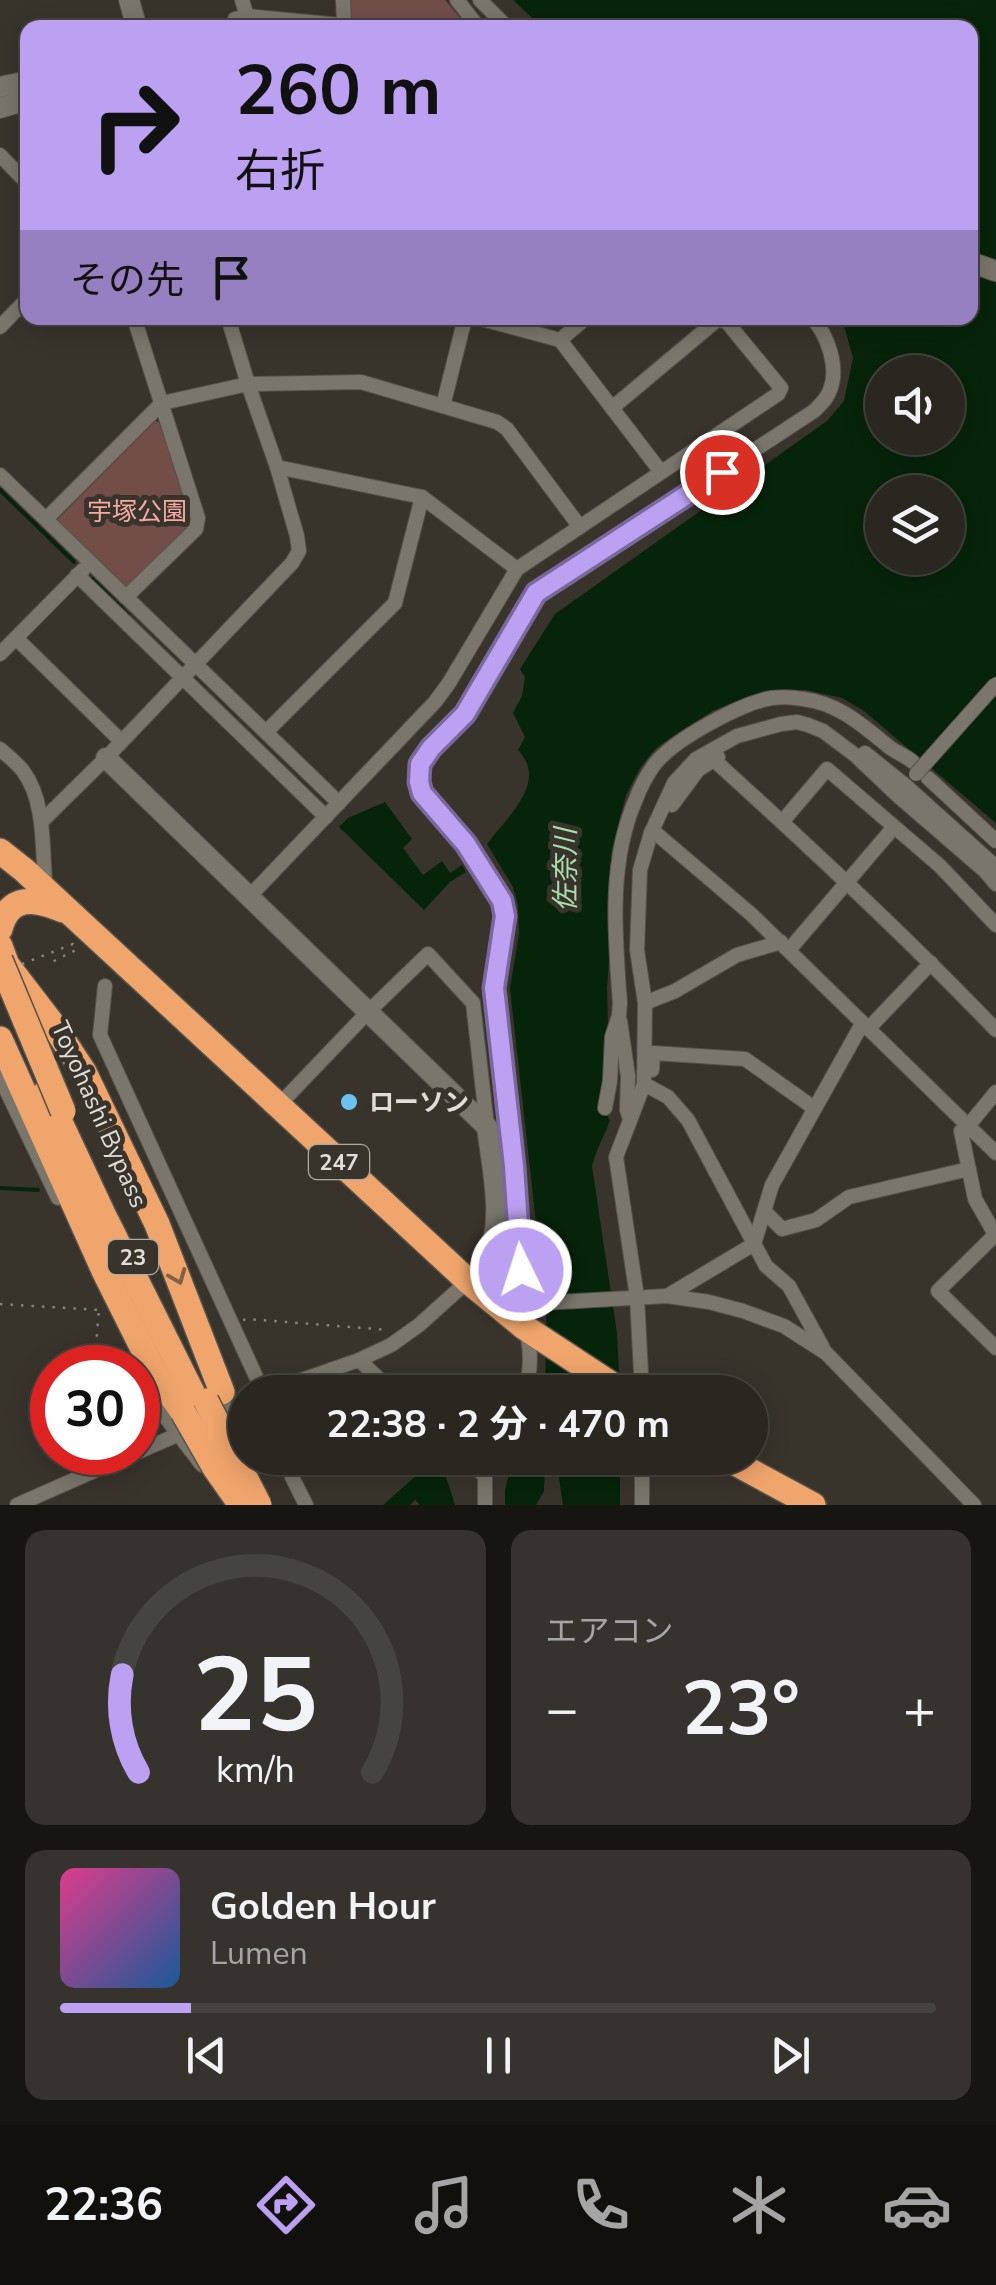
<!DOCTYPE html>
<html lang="ja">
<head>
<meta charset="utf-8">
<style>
	:root { --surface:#2a2721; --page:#36332e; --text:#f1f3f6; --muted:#a5a5a5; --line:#46443f; --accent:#bca0f2 }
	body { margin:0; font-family:"Nunito Sans","Noto Sans JP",sans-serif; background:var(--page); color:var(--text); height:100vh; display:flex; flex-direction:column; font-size:38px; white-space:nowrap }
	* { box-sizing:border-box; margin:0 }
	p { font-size:32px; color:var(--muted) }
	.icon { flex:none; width:55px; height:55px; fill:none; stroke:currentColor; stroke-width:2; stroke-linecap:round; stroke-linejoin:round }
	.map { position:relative; height:1505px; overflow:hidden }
	.sheet { display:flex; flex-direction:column; gap:25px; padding:25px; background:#171512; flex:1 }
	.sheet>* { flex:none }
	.top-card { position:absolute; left:20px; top:20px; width:958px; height:305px; border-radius:20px; box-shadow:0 5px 25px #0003,0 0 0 2px var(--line); background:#bca0f2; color:#111; overflow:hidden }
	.buttons { position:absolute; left:865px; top:355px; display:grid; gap:20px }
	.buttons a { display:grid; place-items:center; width:100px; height:100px; border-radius:50%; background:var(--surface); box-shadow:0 5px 25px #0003,0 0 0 2px var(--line); font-size:50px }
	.speed { position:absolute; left:30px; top:1345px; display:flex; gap:20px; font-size:50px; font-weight:700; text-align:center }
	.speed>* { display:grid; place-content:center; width:130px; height:130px; border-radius:50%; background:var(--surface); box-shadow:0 5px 25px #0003,0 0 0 2px var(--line); line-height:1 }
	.speed .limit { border:15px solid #d22; background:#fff; color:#111 }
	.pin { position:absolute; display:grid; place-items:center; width:85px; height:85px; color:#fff; margin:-42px; border:5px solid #fff; border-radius:50%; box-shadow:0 2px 10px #0007 }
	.me { position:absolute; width:110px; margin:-55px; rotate:356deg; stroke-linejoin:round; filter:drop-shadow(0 0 8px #0008) }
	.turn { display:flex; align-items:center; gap:35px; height:210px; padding:0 50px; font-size:45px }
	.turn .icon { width:130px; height:130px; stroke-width:2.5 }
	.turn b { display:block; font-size:70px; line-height:85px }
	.then { display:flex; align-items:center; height:95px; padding:0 50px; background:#0003; gap:20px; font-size:38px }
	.big { font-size:75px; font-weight:700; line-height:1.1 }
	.sheet .card { flex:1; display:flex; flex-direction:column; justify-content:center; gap:15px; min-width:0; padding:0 35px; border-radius:20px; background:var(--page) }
	.sheet .dial { align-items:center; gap:0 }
	.dial svg { height:260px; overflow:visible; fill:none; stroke:var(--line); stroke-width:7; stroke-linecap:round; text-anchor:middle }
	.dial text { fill:var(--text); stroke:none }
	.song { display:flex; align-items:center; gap:30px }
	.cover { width:120px; height:120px; border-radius:15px; background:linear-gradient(135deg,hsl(330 70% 55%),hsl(210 70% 35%)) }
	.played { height:10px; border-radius:5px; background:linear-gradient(90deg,var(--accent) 15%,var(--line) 15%) }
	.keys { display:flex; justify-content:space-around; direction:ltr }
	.heat { display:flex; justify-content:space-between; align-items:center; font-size:55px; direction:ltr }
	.sheet .tiles { flex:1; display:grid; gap:25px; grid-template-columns:1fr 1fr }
	.card:last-child { grid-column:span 2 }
	.trip { position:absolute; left:228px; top:1375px; width:540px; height:100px; border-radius:50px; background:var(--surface); box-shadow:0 5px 25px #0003,0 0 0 2px var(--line); font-weight:700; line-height:100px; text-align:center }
	.dock { display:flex; height:160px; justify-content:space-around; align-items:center; background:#11100d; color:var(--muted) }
	.dock .icon { width:70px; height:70px }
	.dock .on { color:var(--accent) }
	.dock b { font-size:45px; color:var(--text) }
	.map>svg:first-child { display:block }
</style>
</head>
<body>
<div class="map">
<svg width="996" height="1505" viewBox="0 0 996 1505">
	<rect width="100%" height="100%" fill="#38342c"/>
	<g fill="#734e49">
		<polygon points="349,0 445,0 468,27 406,27 353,19 350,16"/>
		<polygon points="155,421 159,422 192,520 191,527 127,588 123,587 58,524 58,519"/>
	</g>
	<g fill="#062409" fill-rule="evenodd">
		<path d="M 513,0 L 996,0 L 996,823 L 864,711 L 842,698 L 806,690 L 763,691 L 714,710 L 673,736 L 655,749 L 640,768 L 626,795 L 612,849 L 608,894 L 612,918 L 607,988 L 608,1025 L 601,1108 L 610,1120 C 605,1136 596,1149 592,1166 L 617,1333 L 620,1392 L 545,1392 L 547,1275 L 539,1250 L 510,988 L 519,934 L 518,905 L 513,887 L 487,844 C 507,817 549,782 518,750 L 525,737 L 513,713 L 522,696 L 525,677 L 520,669 L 555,614 L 827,421 L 844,401 L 853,358 L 843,322 L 839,318 L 970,318 L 970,28 L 542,27 ZM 882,372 L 948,372 L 948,438 L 882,438 ZM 882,492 L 948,492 L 948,558 L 882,558 Z"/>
		<polygon points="385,802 412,839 403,848 423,875 442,861 450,873 462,865 466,872 450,882 424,910 339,827 348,818"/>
		<polygon points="436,1458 440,1458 455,1505 420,1505 415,1500 410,1505 383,1505"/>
		<polygon points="513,1458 552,1458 545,1465 544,1491 536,1505 505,1505 505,1490"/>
		<polygon points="556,1458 620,1458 620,1505 563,1505"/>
	</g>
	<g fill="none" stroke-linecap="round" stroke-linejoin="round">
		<g stroke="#062409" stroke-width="4">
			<polyline points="0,490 74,562"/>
			<polyline points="92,579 128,615"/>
			<polyline points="0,1188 38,1190"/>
			<polyline points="307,1472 339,1458"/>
		</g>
		<g stroke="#55524b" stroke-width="16">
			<g id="street">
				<polyline points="242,0 247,16"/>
				<polyline points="343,0 344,23"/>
				<polyline points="457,0 479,28"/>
				<polyline points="480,0 508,28"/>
				<polyline points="232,28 235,19 247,16 372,28"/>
				<polyline points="0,155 28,184"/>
				<polyline points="478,318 560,340 661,472"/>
				<polyline points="0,327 28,298"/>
				<polyline points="560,340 586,318"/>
				<polyline points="443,406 465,318"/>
				<polyline points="277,467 422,497 517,569"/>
				<polyline points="0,475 339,803"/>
				<polyline points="46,519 162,403 248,384 361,382 497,422 507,429 580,527"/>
				<polyline points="77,575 326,817"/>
				<polyline points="126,597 196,529 198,518 134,318"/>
				<polyline points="16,638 121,741"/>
				<polyline points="0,654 83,570"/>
				<polyline points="266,732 395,603 422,497"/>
				<path d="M 0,749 C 8,756 17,763 23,771 C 45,800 42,845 45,880"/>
				<polyline points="865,753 906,786 996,867"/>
				<path d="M 714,760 C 810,847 906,936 996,1030"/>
				<polyline points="928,778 996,841"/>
				<polyline points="672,805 698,770 718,757"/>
				<polyline points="41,822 106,758 292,563 299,551 297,536 277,467 248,384 228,318"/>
				<polyline points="782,822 827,769 940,866 996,925"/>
				<polyline points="651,833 658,835 752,915 996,1153"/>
				<polyline points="249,897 435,702 449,683 517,569 778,394 781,388 726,321 717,320 612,408"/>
				<polyline points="789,950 894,827"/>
				<polyline points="105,986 100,1035 263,1392"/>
				<polyline points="645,1003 675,991 737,955 781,942"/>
				<polyline points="620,1021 628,1076 627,1110 630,1119"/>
				<polyline points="868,1029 931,963"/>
				<polyline points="652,1070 653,1053 745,1059 814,1108"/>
				<polyline points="0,1077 58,1198"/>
				<polyline points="644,1084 668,1097 688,1120 766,1266 789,1286 823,1348"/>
				<polyline points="996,1092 968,1126 961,1131 975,1199 996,1236"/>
				<polyline points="278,1106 368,1012 428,954 473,1003 487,1126"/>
				<path d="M 605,1108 L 610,1081 L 612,1037 L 619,1016 L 620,1003 C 615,936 608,862 636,799 C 640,788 647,775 654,765 C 673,740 741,703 772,698 C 781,697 793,697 803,699 C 838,703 862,725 888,746 C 896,753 905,755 913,762"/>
				<polyline points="764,1211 782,1229 816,1220 849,1197 969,1169"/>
				<polyline points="995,1235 938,1291 996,1348"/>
				<polyline points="667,1296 754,1244 772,1185 862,1024"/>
				<polyline points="523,1304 667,1296 709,1302 743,1311 784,1326 826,1353 974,1505"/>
				<polyline points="359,1360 393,1392"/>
				<polyline points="141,1370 159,1409 202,1465"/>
				<polyline points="267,1392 359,1360 391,1345 419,1325 468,1281"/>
				<path d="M 526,1392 C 530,1371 533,1347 524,1327 L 514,1166 L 494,988 L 505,917 L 502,901 L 466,844 L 421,793 L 419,782 L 420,764 L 431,748 L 465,714 L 536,593 L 814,411 C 821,404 827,399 830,390 C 839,368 828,335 812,318"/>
				<polyline points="642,1392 637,1297 616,1157 644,1084 645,1003 637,950 640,870 651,833 674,783 696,759 737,736 781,724 797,722 808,725 823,731 855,755 897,795 985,871 996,884"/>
				<polyline points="210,1420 245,1403"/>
				<polyline points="138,1452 186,1431"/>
				<polyline points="285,1458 292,1477 306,1505"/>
				<polyline points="464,1458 485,1476"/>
				<polyline points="17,1505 137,1452"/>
				<polyline points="485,1505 485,1476 491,1458"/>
				<polyline points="642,1505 642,1458"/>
			</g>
		</g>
		<g stroke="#55524b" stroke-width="22">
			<g id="secondary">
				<polyline points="129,0 137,28"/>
				<polyline points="0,87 28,81"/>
				<polyline points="0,108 28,100"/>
				<polyline points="970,262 996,271"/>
				<path d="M 106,758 L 487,1127 C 492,1170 506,1224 485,1264 C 482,1271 474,1276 468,1281"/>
			</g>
		</g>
		<g stroke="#55524b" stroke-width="28">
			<g id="highway">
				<polyline points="0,851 24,870 468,1281 524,1327 623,1392"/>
				<path d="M 0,929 C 9,894 35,898 63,910"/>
				<polyline points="0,946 7,965 54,1026 84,1072 157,1224 222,1392"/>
				<polyline points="0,1039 105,1273 156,1375 183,1412"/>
				<polyline points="46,1092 103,1214 198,1404"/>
				<polyline points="726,1458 813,1505"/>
			</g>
		</g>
		<g stroke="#87847d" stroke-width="2.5" stroke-dasharray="2.5 8" stroke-linecap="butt">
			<polyline points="0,1304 99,1310"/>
			<polyline points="243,1320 247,1319 389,1330"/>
			<polyline points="94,1368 99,1310"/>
		</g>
		<use href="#street" stroke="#7a766c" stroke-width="14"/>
		<use href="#secondary" stroke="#7a766c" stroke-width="20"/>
		<use href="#highway" stroke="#f0a56c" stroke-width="25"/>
		<g stroke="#55524b" stroke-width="16" stroke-linecap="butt">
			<polyline id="street-bridge" points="916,774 996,684"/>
		</g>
		<g stroke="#55524b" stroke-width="28" stroke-linecap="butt">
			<g id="highway-bridge">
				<polyline points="0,960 63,1111"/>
				<polyline points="206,1401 259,1505"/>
				<polyline points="183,1412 215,1468 241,1505"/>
			</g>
		</g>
		<polyline stroke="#87847d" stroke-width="2.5" stroke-dasharray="2.5 8" stroke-linecap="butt" points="22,964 73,944 76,950 52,962"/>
		<use href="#street-bridge" stroke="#7a766c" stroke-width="14"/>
		<use href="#highway-bridge" stroke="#f0a56c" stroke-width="25"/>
	</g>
	<defs><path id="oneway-chevron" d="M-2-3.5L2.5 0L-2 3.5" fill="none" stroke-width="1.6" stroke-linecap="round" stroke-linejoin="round" transform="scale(2.5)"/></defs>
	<use stroke="#826146" href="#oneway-chevron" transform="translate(178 1277) rotate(68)"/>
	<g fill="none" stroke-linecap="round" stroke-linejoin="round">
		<g stroke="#7a689d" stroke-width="25">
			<polyline id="route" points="521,1270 514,1166 494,988 505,916 502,901 466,844 422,793 419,782 420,764 431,748 465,714 536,593 722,472"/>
		</g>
		<use href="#route" stroke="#bca0f2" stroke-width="18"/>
	</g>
	<circle fill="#6bc3f2" stroke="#38342c" stroke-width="4" cx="349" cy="1102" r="10"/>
	<g text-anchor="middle" stroke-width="10" stroke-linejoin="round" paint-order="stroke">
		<g fill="#38342c" stroke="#aeaba5" stroke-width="2.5">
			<rect x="309" y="1145" width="60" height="34" rx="8"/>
			<rect x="108" y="1240" width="50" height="34" rx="8"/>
		</g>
		<g font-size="22" font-weight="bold" fill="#e1ded9">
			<text x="339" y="1170">247</text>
			<text x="133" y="1265">23</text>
		</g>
		<g font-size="25" fill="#f6aba1" stroke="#38342c">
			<text x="137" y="520">宇塚公園</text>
		</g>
		<g font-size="25" font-weight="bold" fill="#e1ded9" stroke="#38342c" text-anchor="start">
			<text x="369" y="1111">ローソン</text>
		</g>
		<g font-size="25" fill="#e1ded9" stroke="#38342c">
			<text transform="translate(100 1114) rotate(66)" y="9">Toyohashi Bypass</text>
		</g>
		<g font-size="28" font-style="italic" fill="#a8deaa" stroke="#38342c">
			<text transform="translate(565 870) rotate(-90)" y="10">佐奈川</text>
		</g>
	</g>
</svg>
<div class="buttons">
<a><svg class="icon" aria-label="sound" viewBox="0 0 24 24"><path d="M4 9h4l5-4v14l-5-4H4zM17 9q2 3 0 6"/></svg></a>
<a><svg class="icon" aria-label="layers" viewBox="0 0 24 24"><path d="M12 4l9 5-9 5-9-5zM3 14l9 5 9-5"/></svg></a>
</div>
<div class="speed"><div class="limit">30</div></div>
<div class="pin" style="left:722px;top:472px;background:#d93025"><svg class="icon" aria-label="arrive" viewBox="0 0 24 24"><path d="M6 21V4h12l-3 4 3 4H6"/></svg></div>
<svg class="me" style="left:521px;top:1270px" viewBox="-20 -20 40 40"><circle r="17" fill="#bca0f2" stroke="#fff" stroke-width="3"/><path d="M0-11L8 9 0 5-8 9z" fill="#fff"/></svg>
<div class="trip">22:38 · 2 分 · 470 m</div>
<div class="top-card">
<div class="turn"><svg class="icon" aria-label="right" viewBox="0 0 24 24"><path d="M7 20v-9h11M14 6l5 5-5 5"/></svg><div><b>260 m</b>右折</div></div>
<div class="then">その先<svg class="icon" aria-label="arrive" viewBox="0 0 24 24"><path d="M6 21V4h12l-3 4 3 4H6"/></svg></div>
</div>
</div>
<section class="sheet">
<div class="tiles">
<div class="card dial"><svg viewBox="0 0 100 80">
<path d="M14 69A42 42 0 1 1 86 69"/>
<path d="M14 69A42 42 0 0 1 9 39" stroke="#bca0f2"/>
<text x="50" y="56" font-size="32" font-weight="700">25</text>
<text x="50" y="72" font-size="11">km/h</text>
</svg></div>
<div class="card"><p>エアコン</p>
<div class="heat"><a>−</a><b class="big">23°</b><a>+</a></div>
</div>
<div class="card">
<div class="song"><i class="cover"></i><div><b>Golden Hour</b><p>Lumen</p></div></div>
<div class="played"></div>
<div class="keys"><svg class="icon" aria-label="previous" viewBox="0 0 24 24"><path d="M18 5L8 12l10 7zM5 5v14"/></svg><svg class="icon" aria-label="pause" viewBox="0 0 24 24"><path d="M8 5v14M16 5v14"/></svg><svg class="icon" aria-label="next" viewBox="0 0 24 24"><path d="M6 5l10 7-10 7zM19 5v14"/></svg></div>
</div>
</div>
</section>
<nav class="dock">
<b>22:36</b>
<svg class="icon on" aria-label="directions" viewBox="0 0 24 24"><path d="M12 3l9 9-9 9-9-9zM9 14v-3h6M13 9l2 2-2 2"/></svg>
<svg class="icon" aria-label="music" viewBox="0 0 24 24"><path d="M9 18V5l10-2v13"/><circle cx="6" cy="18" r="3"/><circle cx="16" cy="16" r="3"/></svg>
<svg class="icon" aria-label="phone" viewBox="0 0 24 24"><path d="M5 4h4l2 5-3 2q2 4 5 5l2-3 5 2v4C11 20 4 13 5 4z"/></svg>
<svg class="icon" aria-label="climate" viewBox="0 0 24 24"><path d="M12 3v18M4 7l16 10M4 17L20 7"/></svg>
<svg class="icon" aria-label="car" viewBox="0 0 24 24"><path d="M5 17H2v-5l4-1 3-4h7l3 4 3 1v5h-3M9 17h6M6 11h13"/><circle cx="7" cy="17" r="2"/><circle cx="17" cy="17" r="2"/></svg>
</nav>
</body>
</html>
